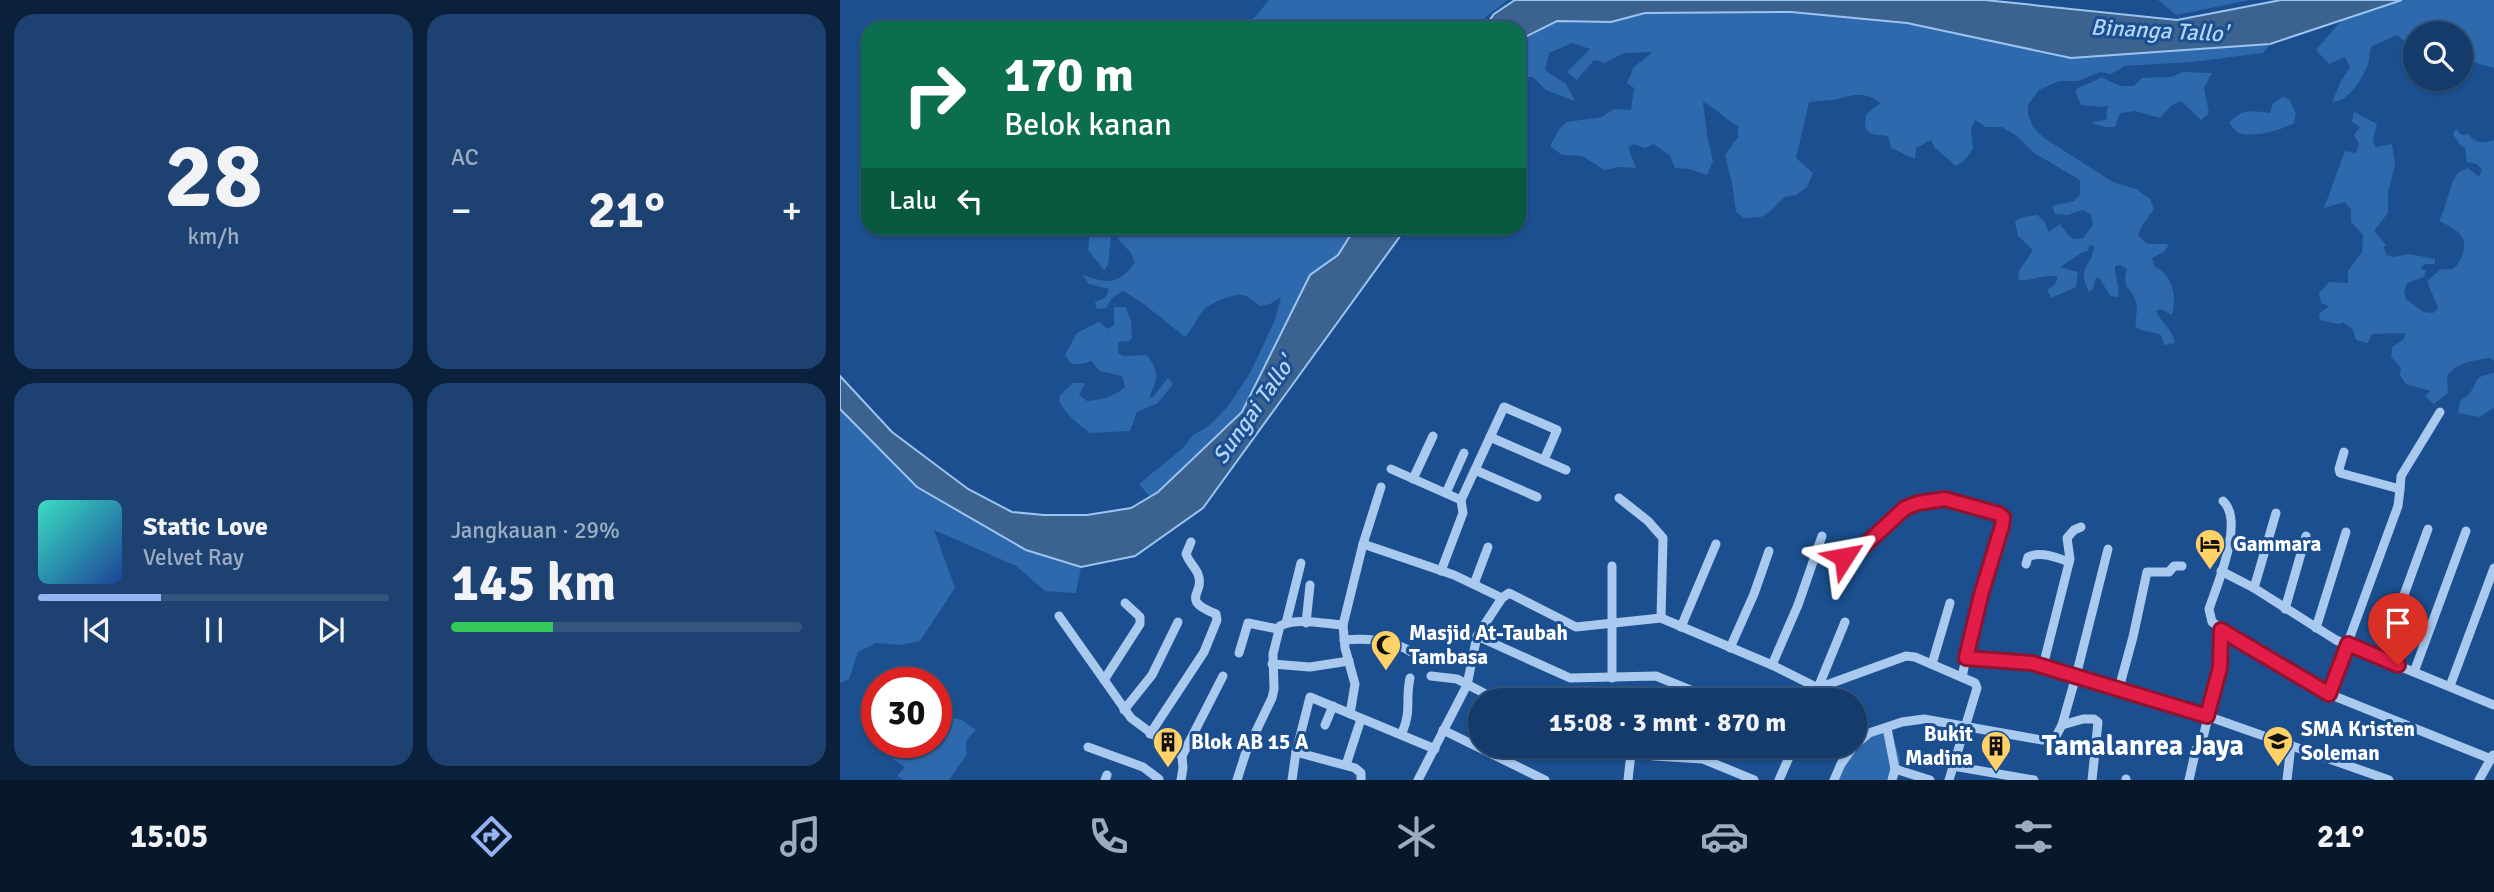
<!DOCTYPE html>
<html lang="id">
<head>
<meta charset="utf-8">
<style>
	:root { --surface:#143b6b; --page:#1d4271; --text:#f1f3f6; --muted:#9dadc1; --line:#33557e; --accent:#95b2f1 }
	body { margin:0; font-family:Signika,sans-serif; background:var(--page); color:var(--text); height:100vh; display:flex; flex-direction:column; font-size:26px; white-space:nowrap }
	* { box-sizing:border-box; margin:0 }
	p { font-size:23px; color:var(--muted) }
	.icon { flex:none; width:38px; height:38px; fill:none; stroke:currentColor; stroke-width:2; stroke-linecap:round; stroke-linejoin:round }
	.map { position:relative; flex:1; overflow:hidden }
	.side { display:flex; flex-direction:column; gap:14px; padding:14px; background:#0b203b; width:840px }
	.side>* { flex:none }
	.guide { position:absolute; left:21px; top:21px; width:665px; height:214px; border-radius:21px; box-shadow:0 2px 5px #0004,0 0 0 2px var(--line); background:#0b6e4f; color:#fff; overflow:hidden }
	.fabs { position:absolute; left:1563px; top:21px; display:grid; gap:14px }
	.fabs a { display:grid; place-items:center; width:70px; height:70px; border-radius:50%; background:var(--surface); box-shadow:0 2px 5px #0004,0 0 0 2px var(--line); font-size:35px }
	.speed { position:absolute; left:21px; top:667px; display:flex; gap:14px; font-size:35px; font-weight:700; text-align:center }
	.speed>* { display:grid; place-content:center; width:91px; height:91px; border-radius:50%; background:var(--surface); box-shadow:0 2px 5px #0004,0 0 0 2px var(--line); line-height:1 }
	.speed .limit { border:10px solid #d22; background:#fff; color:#111 }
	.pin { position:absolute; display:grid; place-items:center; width:60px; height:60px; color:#fff; margin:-72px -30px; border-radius:50% 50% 50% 0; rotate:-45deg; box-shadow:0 0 7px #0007 }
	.pin .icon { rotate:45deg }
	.me { position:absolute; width:77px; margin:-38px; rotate:56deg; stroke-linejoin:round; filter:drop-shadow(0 0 5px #0008) }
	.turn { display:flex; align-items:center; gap:24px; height:147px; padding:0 28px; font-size:32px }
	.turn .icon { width:91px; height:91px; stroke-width:2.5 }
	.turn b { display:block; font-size:49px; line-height:60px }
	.then { display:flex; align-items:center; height:66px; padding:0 28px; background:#0003; gap:14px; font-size:26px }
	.big { font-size:52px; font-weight:800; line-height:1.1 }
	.side .tile { flex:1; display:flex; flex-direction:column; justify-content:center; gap:10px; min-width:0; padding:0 24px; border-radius:21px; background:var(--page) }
	.side .dial { align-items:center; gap:0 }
	.dial b { font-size:91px; line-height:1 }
	.song { display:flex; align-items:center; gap:21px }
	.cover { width:84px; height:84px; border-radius:10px; background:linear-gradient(135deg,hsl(170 70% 55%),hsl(220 70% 35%)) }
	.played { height:7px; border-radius:4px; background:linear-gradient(90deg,var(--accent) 35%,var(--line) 35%) }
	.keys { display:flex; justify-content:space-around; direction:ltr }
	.heat { display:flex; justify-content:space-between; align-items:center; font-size:38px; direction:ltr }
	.charge { height:10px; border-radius:5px; background:linear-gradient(90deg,#34c759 29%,var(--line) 0) }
	.side .tiles { flex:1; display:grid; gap:14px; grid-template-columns:repeat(2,1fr) }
	.trip { position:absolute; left:628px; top:688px; width:399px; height:70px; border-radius:35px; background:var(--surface); box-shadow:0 2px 5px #0004,0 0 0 2px var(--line); font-weight:800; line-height:70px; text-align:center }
	.tabs { display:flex; height:112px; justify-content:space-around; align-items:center; background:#08182b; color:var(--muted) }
	.tabs .icon { width:49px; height:49px }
	.tabs .current { color:var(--accent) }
	.tabs b { font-size:32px; color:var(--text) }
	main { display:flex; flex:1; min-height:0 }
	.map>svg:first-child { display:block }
</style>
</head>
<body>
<main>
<section class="side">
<div class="tiles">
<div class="tile dial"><b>28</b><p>km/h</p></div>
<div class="tile"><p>AC</p>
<div class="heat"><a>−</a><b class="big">21°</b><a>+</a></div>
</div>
<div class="tile">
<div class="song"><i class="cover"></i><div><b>Static Love</b><p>Velvet Ray</p></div></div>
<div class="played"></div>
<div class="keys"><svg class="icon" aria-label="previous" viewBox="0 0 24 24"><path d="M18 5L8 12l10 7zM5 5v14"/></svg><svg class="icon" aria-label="pause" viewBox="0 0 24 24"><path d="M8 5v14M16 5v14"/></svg><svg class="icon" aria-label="next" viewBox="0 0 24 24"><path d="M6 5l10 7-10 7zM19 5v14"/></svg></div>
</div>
<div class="tile"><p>Jangkauan · 29%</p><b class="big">145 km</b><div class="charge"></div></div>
</div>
</section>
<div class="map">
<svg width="1654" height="780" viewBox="0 0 1654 780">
	<rect width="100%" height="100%" fill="#1b4f8f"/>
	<g fill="#2e69ad">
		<polygon points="429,0 668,0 631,28 400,28 402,24 415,17"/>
		<polygon points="1318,0 1410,0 1336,15"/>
		<path d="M 1562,0 L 1654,0 L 1654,68 L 1621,59 L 1620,33 L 1575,33 L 1575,58 L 1569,44 L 1557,35 L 1532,46 C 1528,53 1530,61 1527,67 C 1519,83 1510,100 1492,102 L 1501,81 L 1510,67 L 1505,57 L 1489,64 L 1476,50 L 1501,21 Z"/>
		<path d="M 951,12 L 1067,23 L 1231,58 L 1430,44 L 1423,53 L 1352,62 L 1285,66 L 1271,74 L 1260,72 L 1238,81 L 1219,81 L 1199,90 L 1188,105 L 1188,114 L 1193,127 L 1204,138 L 1273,182 L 1296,189 L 1310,199 L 1314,209 L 1302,226 L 1298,235 L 1307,244 L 1329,244 L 1325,251 L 1312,258 L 1314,266 C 1333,275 1337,296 1332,315 L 1321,309 L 1316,311 C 1321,323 1333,329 1335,343 L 1324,345 L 1321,335 C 1312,331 1304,333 1296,327 C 1294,318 1299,311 1296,302 C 1292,285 1281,292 1287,269 L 1280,265 L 1275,266 C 1275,277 1280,287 1278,297 L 1270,296 L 1260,279 L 1256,277 L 1253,289 L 1249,292 C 1236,265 1252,268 1254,246 L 1249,245 L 1248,251 L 1243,252 L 1220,267 L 1238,272 L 1236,287 L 1211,298 L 1207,290 L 1215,284 L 1218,277 C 1203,273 1192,282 1178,280 L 1179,271 L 1193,250 L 1178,236 L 1175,221 L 1183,217 L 1197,215 L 1204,221 L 1209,232 L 1220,224 L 1228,235 L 1234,239 L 1243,238 L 1253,225 L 1251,215 L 1243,210 L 1228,215 L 1215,214 L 1212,206 L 1234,201 L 1240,195 L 1240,180 L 1194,153 L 1177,136 L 1162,127 L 1146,127 L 1135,120 L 1131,129 L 1133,149 L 1125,160 L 1116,166 L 1095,148 L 1091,140 L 1076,148 L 1075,159 L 1051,148 L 1048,136 L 1031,134 L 1025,128 L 1026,114 L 1041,103 C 1020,89 1014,96 992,100 C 985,101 977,101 969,102 L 956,158 L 973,173 L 967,187 L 956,195 L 944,197 L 929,212 L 921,217 L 904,218 L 896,212 L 892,183 L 885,155 L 898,137 L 898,126 C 884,119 878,109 863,102 L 867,135 L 873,161 L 867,175 L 850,169 L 835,168 L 830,156 L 814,144 L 805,148 L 794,144 L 788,147 L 796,168 L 780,167 L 765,170 L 742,156 L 722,155 L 710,146 L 720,128 L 727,122 L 762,117 L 774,109 L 791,110 L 794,88 L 787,83 L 794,67 L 813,52 L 784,53 L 765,63 L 754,60 L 737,80 L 727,72 L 750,49 L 732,43 L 709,53 L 705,70 L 726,84 L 735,101 L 706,90 L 693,77 L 679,77 L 679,40 L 717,21 L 771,22 L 805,13 Z"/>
		<path d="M 1343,72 L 1372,73 L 1364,88 L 1369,113 L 1361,120 L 1341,101 L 1331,106 L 1320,118 L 1295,111 L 1280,113 L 1275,127 L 1265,127 L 1251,123 L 1267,119 L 1266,112 L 1269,105 L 1262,107 L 1241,105 L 1235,91 C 1242,83 1253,84 1261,77 L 1280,86 L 1294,86 L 1302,78 L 1331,77 Z"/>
		<path d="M 1443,97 L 1450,100 L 1456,114 L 1454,123 C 1442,130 1411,139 1397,132 C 1396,131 1390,124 1389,123 C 1403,108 1411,111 1430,113 L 1433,103 Z"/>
		<path d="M 1514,112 L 1537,124 L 1533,140 L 1535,147 L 1552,144 L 1555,165 L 1548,192 L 1548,213 L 1534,231 L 1546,245 L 1544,247 L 1546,255 L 1554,257 L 1569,254 L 1595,259 L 1595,264 L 1585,264 L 1580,268 L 1586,271 L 1584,277 L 1567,283 L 1564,291 L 1566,299 L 1583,312 L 1593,313 L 1598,308 L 1587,281 L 1601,269 C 1612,270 1615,270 1620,260 C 1631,238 1619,230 1599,221 C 1607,208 1609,183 1618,173 C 1621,171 1625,170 1628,168 L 1639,177 L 1642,170 L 1637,164 L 1627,162 L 1625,148 L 1620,145 L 1613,134 L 1616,129 L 1622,135 L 1628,134 C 1636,143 1642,144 1654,140 L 1654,361 L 1651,358 C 1634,360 1618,362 1607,376 L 1608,393 L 1594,404 L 1585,396 L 1591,391 L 1566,384 L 1560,375 L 1561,368 L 1551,357 L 1552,347 L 1564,339 L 1565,333 L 1532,334 L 1528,343 L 1516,340 L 1513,330 L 1503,322 L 1499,324 L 1480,320 L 1479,314 L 1489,306 L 1481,303 L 1479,293 L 1489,282 L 1508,283 L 1508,271 L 1522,252 L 1523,235 L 1511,222 L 1511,210 L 1505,202 L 1484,208 L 1505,151 L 1516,153 L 1519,144 L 1514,135 L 1520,127 L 1512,122 Z"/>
		<path d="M 255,228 L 514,228 L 498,255 L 470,276 L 402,412 L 318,492 L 310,497 L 299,484 L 343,448 L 353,435 L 369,426 L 389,405 L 411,371 L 435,320 L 441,297 L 430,304 L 420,306 C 416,303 411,298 406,296 C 396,292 372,302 364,310 C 358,316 352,330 345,337 L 300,301 L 283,291 L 272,298 L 266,308 L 257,309 L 255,302 L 266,297 L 269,289 L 249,284 L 242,275 C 268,283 277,286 295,263 L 291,253 L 278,239 L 280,229 L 272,229 L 268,265 L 264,270 L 248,250 L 249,239 Z"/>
		<path d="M 274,307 L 286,307 L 291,321 L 292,338 L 289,341 L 278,342 L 278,353 L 283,356 L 307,355 C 320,375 318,377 309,398 L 313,397 L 328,378 L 333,384 L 318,403 L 297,412 L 290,431 L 250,433 C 237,423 227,416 219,401 L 220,395 L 233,383 L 245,383 L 239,395 L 247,401 C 262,400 273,397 285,387 L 282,376 L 260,371 L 251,361 C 239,365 231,367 225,355 L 237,333 L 259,322 L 268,329 L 274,325 Z"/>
		<path d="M 1654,373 L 1654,408 L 1639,417 L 1618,413 L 1620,401 C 1623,398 1627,397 1629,394 C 1641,380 1629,378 1654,373 Z"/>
		<polygon points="0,409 77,487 186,550 241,567 236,593 205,591 176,566 94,530 115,588 80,641 60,645 36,643 18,652 9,679 0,683"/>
		<path d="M 105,716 L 122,720 L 136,730 C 127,738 124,742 127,754 L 109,780 L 64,780 L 57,776 L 65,767 L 53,759 L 65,743 L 74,749 L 90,751 L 98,745 L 97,722 Z"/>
		<path d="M 1045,726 C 1055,745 1066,758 1057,780 L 994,780 L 1010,746 Z"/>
	</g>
	<g fill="#3c6290" stroke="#9cc4f0" stroke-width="2">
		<polygon points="675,0 1145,0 1337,20 1441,0 1562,0 1430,44 1231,58 1067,23 951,12 805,13 771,22 717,21 679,40 679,28 644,28 654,14"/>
		<polygon points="515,228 566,228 363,508 295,556 241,567 186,550 77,487 0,409 0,376 52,432 128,489 172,512 204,515 247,515 291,508 318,492 402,412 470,275 498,255"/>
	</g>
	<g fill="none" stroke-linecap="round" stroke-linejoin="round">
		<g stroke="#a9c9ee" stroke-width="9">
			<polyline points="650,437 726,470"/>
			<polyline points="1504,452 1499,469 1500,473 1560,489 1561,476 1600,412"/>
			<polyline points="551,469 621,500"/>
			<polyline points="635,470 697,497"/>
			<polyline points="573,479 593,436"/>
			<polyline points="606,493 624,453"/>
			<polyline points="779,498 808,521 823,538 821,618"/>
			<path d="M 1383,501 C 1405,521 1377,585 1369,609 L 1372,622 L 1430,660 L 1489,694 L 1651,759"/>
			<polyline points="523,544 614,575 662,598"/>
			<polyline points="978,547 1011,557 1065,508 1087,501 1105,499 1162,515 1162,525 1141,595 1126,658"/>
			<path d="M 1186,564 L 1188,557 C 1200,551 1216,557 1229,562"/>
			<polyline points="601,571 623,513 621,500 664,407 717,430 704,460"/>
			<polyline points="1381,571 1414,588 1496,640 1654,705"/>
			<polyline points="634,584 648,547"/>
			<polyline points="1414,588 1436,513"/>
			<polyline points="1445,609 1466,536"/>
			<polyline points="219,616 291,718 342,756 343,768 341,780"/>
			<polyline points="446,623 461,563"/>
			<polyline points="466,623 470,585"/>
			<polyline points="841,627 876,544"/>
			<polyline points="1476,628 1506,532"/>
			<polyline points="637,636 730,678 816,676 875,700"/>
			<path d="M 504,640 C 527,638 555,640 574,654"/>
			<polyline points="890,648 914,594 929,551"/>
			<polyline points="399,653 408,623 438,629"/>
			<polyline points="1541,658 1588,529"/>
			<polyline points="432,664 470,667 509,661"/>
			<polyline points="1092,664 1110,603"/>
			<polyline points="932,665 958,605 982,536"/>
			<polyline points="1203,666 1230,559 1227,538 1234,530 1241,527"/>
			<polyline points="1574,672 1626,531"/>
			<polyline points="591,676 617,679 657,700"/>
			<polyline points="1122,677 1126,658 1192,663 1203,666 1367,716 1549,780"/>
			<polyline points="772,678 772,566"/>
			<polyline points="264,680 300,624 300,617 285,603"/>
			<polyline points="1610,686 1654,568"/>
			<polyline points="978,688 1066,656 1075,657 1135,683 1137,688 1109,780"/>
			<polyline points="1279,688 1293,637 1307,572 1329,572 1334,566 1342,566"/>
			<polyline points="1489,694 1558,506 1560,489"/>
			<polyline points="973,700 1005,622"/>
			<polyline points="284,710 312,675 338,622"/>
			<polyline points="510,714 515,684 505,648 503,625 523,544 541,487"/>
			<polyline points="485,725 493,706"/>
			<polyline points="1222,725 1243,719 1254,719 1258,722 1252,780"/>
			<polyline points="1047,728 1055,769 1052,780"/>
			<polyline points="603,730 705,780"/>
			<path d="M 562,733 C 572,710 565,701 570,678"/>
			<path d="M 310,734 L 364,652 L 377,620 L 376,614 C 338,599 366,594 358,574 C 355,567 349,562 346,554 L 351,542"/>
			<polyline points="1015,745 1029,733 1062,722 1084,719 1202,740 1214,740 1222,725 1236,676 1268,549"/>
			<polyline points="763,746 814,756 863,759 914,780"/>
			<polyline points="248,747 303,767 319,779"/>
			<polyline points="456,752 515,768 521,773 521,780"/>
			<polyline points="342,756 383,676"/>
			<polyline points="506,765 521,719"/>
			<polyline points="1113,766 1194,780"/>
			<polyline points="1055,769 1090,780"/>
			<polyline points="1286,779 1286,780"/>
			<polyline points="265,780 267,775"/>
			<path d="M 397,780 L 406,752 L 432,698 L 434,689 L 433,654 L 440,626 C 457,617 485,624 503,625"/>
			<polyline points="452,780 456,752 470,697 595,749"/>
			<polyline points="578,780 627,685 637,636 662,598 669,593 736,627 821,618 932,665 978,688"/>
			<polyline points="788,780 791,753"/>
			<polyline points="939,780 954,746"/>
			<polyline points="994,780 1001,764 1014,746"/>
			<polyline points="1349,780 1356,749 1360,750 1380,668 1381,630"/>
			<polyline points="1447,780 1451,745"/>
			<polyline points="1639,780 1653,755"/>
		</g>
	</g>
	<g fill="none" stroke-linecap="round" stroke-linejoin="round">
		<g stroke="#92132f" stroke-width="18">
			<polyline id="route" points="1004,557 1013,556 1065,508 1078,503 1105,499 1159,514 1163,517 1162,526 1141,595 1126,658 1192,663 1367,716 1380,668 1381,630 1489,694 1508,644 1558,665"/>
		</g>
		<use href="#route" stroke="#e11d48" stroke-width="12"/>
	</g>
	<defs>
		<g id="hotel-pin" transform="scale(1.575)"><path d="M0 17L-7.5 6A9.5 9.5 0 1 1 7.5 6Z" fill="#ffd166" stroke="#1b4f8f"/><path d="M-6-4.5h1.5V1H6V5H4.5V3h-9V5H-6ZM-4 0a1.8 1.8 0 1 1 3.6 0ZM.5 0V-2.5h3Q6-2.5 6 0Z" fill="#111"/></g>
		<g id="mosque-pin" transform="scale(1.575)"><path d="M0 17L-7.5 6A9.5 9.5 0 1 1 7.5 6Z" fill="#ffd166" stroke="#1b4f8f"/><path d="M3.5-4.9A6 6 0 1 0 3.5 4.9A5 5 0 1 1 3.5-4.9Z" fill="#111"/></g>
		<g id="school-pin" transform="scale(1.575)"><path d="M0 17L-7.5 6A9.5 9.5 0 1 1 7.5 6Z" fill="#ffd166" stroke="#1b4f8f"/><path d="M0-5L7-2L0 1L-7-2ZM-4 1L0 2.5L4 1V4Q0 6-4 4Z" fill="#111"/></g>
		<g id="building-pin" transform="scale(1.575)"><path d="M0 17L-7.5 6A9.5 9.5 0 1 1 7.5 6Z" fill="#ffd166" stroke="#1b4f8f"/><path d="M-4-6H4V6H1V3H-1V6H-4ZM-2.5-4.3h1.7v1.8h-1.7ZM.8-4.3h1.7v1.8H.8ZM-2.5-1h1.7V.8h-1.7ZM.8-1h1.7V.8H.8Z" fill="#111"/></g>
	</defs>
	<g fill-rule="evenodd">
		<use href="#hotel-pin" x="1370" y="544"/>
		<use href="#mosque-pin" x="546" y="645"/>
		<use href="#school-pin" x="1438" y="741"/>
		<use href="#building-pin" x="328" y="742"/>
		<use href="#building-pin" x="1156" y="746"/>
	</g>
	<g text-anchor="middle" stroke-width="6" stroke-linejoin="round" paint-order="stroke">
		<g font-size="21" font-weight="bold" fill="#fff" stroke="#1b4f8f" text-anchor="start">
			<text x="1393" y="551">Gammara</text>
			<text x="569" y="640">Masjid At-Taubah<tspan x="569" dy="24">Tambasa</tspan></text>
			<text x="1461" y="736">SMA Kristen<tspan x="1461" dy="24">Soleman</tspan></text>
			<text x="1133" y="741" text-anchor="end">Bukit<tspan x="1133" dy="24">Madina</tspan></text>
			<text x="351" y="749">Blok AB 15 A</text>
		</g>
		<g font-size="23" font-style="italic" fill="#b5d3f5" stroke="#1b4f8f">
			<text transform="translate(1319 30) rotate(3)" y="8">Binanga Tallo'</text>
			<text transform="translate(413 410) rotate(-55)" y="8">Sungai Tallo'</text>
		</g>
		<g font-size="28" font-weight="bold" fill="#fff" stroke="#1b4f8f">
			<text x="1303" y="755">Tamalanrea Jaya</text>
		</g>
	</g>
</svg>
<div class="fabs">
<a><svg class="icon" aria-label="search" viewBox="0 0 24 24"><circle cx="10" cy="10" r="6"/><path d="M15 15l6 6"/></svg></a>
</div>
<div class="speed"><div class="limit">30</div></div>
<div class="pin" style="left:1558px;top:665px;background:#d93025"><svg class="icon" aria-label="arrive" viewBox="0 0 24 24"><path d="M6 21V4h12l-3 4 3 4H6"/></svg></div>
<svg class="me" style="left:1004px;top:557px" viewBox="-20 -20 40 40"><path d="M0-17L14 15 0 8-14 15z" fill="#e11d48" stroke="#fff" stroke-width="4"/></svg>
<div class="trip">15:08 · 3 mnt · 870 m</div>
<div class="guide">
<div class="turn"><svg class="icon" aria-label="right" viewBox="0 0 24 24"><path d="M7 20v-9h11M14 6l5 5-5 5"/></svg><div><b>170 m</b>Belok kanan</div></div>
<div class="then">Lalu<svg class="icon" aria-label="left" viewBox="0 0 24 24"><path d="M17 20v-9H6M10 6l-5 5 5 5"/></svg></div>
</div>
</div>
</main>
<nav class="tabs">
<b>15:05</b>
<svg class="icon current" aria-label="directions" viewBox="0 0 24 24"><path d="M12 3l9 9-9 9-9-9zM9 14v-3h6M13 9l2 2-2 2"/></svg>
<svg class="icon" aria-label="music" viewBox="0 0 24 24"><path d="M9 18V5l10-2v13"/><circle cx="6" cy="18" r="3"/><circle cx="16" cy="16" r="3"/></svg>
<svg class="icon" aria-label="phone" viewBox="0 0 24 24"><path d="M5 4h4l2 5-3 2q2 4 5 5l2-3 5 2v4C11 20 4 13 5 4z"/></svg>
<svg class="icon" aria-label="climate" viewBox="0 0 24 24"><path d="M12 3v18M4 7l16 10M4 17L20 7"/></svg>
<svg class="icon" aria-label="car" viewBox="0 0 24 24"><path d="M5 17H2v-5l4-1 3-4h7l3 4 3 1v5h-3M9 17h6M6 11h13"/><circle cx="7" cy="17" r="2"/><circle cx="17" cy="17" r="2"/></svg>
<svg class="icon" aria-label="filters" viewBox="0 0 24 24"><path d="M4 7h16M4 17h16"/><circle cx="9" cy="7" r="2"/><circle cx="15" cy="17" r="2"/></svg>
<b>21°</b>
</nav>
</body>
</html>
